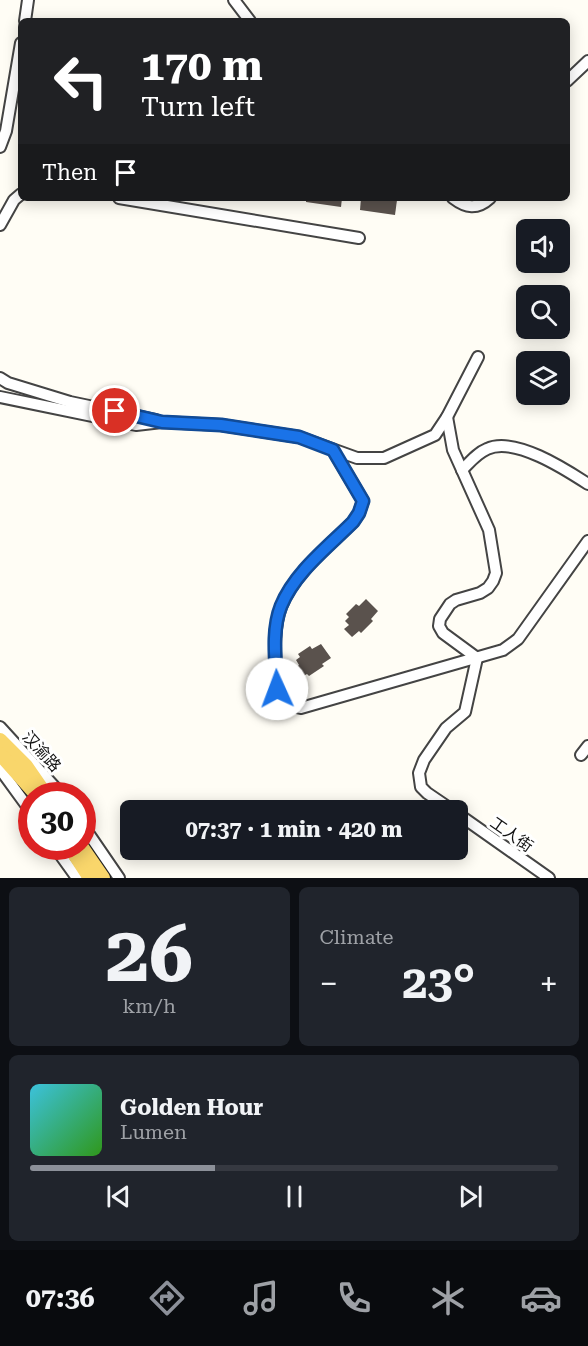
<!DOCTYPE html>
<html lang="en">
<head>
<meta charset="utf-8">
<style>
	:root { --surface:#171b24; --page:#20242c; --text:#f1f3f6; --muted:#9ea1a6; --line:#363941; --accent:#8c9099 }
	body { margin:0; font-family:"Roboto Serif","Noto Sans SC",serif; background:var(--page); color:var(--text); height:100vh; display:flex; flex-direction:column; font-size:22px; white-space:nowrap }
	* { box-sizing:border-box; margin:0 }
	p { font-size:20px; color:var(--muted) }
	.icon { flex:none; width:33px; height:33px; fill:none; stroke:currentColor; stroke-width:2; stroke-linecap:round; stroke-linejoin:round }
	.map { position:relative; height:878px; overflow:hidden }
	.sheet { display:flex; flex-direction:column; gap:9px; padding:9px; background:#0d0f14; flex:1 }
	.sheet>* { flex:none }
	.top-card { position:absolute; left:18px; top:18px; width:552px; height:183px; border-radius:9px; box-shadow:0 3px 15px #0003; background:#202124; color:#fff; overflow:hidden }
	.buttons { position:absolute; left:516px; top:219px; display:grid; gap:12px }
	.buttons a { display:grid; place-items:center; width:54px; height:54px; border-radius:9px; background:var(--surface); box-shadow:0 3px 15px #0003; font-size:30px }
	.speed { position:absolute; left:18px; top:782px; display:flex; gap:12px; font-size:30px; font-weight:700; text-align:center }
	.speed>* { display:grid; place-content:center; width:78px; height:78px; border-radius:50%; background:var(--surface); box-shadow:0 3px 15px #0003; line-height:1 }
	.speed .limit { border:9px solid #d22; background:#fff; color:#111 }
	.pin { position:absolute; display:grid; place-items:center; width:51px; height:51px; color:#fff; margin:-26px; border:3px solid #fff; border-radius:50%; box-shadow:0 2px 6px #0007 }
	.me { position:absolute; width:66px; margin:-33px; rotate:358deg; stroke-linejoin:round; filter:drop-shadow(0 0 4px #0008) }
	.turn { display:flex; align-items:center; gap:21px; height:126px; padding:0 24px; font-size:27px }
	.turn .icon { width:78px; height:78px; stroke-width:2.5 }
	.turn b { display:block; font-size:42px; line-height:51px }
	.then { display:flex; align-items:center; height:57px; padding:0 24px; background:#0003; gap:12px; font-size:22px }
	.big { font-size:45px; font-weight:700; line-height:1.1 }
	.sheet .widget { flex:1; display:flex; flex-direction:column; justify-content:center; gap:9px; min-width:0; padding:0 21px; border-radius:9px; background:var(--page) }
	.sheet .dial { align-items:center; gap:0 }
	.dial b { font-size:78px; line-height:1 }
	.song { display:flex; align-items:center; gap:18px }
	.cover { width:72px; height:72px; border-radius:9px; background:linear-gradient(135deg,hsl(190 70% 55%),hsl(110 70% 35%)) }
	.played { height:6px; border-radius:3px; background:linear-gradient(90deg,var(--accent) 35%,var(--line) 35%) }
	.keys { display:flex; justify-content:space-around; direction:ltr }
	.heat { display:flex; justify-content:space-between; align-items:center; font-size:33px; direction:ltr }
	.sheet .tiles { flex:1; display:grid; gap:9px; grid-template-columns:1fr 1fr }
	.widget:last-child { grid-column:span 2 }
	.trip { position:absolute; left:120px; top:800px; width:348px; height:60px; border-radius:9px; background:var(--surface); box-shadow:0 3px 15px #0003; font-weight:700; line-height:60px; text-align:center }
	.tab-bar { display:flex; height:96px; justify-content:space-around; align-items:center; background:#090b0e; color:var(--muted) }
	.tab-bar .icon { width:42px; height:42px }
	.tab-bar .on { color:var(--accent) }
	.tab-bar b { font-size:27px; color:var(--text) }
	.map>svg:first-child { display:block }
</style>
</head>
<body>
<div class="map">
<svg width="588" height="878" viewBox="0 0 588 878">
	<rect width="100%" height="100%" fill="#fffdf5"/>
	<g fill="#5a524d">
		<polygon points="306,198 342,198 341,207 306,202"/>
		<polygon points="361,198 397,200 395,215 360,210"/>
		<polygon points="366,599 378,611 371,619 373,621 361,633 359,631 352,637 344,629 349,625 345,621 349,617 346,614 356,604 359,606"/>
		<polygon points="321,644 331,658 322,664 324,666 309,676 307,674 300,678 294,669 299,665 296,660 300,657 298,654 310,646 312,649"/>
	</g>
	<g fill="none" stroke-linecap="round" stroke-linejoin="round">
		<g stroke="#444" stroke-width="14">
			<g id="minor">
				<polyline points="234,0 250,21"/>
				<polyline points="25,21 28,0"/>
				<polyline points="567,81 588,61"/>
				<polyline points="0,147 6,131 21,43"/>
				<polyline points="119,198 359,238"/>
				<path d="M 453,198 C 466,208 477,210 490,198"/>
				<polyline points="0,225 14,200 21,194"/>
				<polyline points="0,378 8,383 70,402 156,420"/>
				<polyline points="0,397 136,425 162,422 221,425 299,437 357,458 384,458 435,435 447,417 478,357"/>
				<polyline points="447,417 453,450 489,530 496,573 493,581 488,588 480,593 456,600 450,604 440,619 439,626 443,633 477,658"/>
				<path d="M 333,450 L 363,501 L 359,513 L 353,522 C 328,547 294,573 281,607 C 273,628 275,654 276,676 C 277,694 281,706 301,708 L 503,650 L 518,639 L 588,541"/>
				<path d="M 462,470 C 470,462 477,453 487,449 C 514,436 565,469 588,484"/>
				<polyline points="0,727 62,795"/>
				<polyline points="581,755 588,746"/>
				<polyline points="0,769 32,813"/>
				<polyline points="452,810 427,793 421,787 419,773 424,760 446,728 465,712 477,658"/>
				<polyline points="458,814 549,878"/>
				<polyline points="82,824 119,878"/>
				<polyline points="54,846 77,878"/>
			</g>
		</g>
		<g stroke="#222" stroke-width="16">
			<g id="major">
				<polyline points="0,740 26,766 46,795"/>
				<polyline points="0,754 34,792"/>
				<polyline points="69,846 90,878"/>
				<polyline points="81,846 103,878"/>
			</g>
		</g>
		<use href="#minor" stroke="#fff" stroke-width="10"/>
		<use href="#major" stroke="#f9d66b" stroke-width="14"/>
	</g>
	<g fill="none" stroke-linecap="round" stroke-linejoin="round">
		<g stroke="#114b97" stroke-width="15">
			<path id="route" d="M 115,411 L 162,422 L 221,425 L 299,437 L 333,450 L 363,501 L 359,513 L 353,522 C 328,547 295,572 281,606 C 271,631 276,663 277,689"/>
		</g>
		<use href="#route" stroke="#1a73e8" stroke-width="10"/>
	</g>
	<g text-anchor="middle" stroke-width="6" stroke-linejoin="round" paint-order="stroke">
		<g font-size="16" fill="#111" stroke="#fff">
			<text transform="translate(42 751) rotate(48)" y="6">汉渝路</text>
			<text transform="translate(512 834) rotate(35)" y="6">工人街</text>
		</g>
	</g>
</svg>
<div class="buttons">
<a><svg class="icon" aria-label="sound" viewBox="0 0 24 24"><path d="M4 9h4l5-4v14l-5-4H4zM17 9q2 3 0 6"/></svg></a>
<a><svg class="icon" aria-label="search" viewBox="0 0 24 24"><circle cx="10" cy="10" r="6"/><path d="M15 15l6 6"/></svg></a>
<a><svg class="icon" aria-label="layers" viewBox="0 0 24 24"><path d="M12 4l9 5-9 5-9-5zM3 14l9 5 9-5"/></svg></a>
</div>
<div class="speed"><div class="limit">30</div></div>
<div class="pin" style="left:115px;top:411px;background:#d93025"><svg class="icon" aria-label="arrive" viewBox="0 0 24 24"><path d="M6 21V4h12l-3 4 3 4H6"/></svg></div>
<svg class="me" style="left:277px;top:689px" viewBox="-20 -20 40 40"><circle r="19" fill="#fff"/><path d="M0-13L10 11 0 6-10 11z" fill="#1a73e8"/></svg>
<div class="trip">07:37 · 1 min · 420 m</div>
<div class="top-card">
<div class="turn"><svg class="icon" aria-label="left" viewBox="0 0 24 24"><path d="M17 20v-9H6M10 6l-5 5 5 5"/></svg><div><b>170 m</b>Turn left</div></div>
<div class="then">Then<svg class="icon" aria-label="arrive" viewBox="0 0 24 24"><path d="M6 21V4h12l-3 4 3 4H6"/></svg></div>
</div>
</div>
<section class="sheet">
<div class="tiles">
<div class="widget dial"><b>26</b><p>km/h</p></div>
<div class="widget"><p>Climate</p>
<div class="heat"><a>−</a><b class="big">23°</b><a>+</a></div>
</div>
<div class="widget">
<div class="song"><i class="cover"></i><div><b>Golden Hour</b><p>Lumen</p></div></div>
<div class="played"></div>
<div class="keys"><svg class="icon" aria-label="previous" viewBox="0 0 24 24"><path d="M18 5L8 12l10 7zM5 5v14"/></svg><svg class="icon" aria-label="pause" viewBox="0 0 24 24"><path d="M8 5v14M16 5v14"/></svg><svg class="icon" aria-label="next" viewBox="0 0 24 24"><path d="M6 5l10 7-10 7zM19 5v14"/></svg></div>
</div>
</div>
</section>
<nav class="tab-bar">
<b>07:36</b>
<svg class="icon on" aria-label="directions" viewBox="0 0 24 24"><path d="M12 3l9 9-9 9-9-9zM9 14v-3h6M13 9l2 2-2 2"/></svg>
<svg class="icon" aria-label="music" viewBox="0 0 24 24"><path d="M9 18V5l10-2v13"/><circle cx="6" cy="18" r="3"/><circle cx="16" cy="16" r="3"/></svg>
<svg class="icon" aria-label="phone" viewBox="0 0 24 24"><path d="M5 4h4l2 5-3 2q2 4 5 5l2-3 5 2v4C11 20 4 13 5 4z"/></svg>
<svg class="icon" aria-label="climate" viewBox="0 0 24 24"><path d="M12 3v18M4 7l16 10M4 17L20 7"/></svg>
<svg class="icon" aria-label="car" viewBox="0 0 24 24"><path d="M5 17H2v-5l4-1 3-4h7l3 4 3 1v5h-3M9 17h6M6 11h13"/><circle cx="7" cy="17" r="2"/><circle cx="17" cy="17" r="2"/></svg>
</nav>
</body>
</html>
